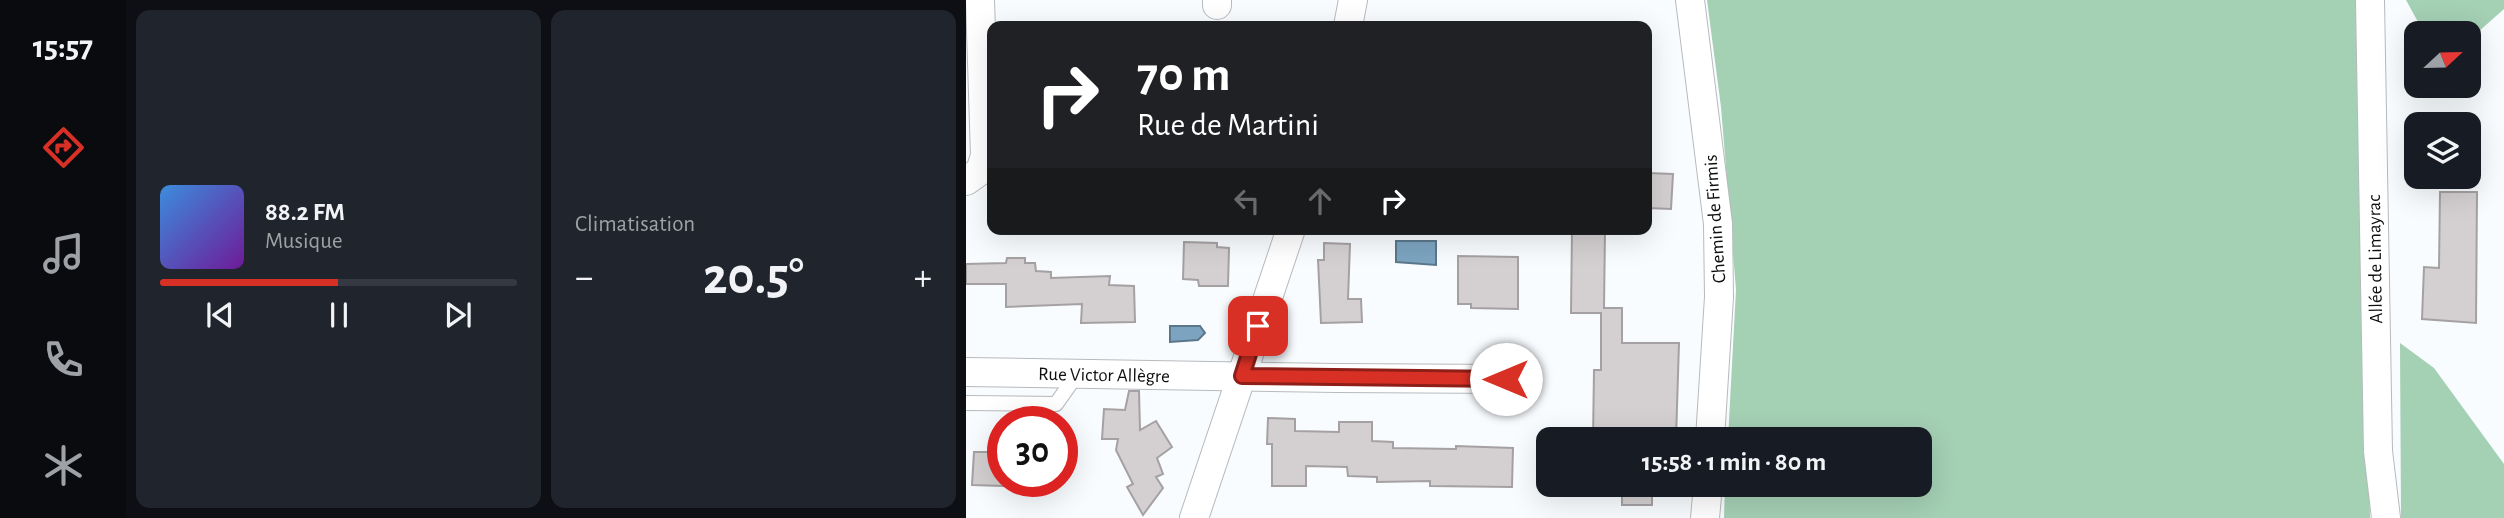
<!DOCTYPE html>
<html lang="fr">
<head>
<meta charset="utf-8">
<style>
	:root { --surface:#171b24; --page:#20242c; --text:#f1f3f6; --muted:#9ea1a6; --line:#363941; --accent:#d93025 }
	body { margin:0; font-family:"Alegreya Sans",sans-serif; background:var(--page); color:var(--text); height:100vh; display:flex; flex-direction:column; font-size:26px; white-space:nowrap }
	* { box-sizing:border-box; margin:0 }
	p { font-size:23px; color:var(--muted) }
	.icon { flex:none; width:38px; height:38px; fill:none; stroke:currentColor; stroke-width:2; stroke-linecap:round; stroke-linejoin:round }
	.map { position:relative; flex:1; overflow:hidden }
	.drawer { display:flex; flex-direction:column; gap:10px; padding:10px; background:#0d0f14; width:840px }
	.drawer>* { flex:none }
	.top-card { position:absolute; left:21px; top:21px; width:665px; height:214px; border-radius:14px; box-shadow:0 7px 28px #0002; background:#202124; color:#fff; overflow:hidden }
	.needle { width:46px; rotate:68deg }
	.fabs { position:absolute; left:1438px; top:21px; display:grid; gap:14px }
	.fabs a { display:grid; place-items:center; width:77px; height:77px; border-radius:14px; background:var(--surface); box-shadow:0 7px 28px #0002; font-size:35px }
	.speed { position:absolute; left:21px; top:406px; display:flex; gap:14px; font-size:35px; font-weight:700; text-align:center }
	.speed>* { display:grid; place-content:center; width:91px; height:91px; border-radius:50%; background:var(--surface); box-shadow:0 7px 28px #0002; line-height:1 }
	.speed .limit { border:10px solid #d22; background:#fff; color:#111 }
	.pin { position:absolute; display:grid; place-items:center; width:60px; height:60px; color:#fff; margin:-30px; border-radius:14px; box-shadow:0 4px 10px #0006 }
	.me { position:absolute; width:77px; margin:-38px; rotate:270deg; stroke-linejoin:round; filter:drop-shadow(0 0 5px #0008) }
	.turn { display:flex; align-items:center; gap:24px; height:147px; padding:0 35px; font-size:32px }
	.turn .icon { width:91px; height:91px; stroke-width:2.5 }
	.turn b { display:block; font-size:49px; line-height:60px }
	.lanes { display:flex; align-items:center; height:66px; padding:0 35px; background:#0003; justify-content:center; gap:35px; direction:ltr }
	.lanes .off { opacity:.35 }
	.big { font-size:52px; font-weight:700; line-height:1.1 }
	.drawer .widget { flex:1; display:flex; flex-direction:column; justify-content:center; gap:10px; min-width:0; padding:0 24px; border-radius:14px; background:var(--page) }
	.song { display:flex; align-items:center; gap:21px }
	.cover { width:84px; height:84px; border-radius:10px; background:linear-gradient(135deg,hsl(210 70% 55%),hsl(280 70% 35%)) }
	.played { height:7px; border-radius:4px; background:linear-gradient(90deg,var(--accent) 50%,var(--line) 50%) }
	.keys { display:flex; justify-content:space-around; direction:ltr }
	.heat { display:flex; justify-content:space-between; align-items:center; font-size:38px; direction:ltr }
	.drawer .tiles { flex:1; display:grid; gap:10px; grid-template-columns:repeat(2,1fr) }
	.trip { position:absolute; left:570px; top:427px; width:396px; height:70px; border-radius:14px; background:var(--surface); box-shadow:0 7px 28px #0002; font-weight:700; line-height:70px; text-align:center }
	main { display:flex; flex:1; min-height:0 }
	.tabs { display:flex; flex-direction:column; width:126px; justify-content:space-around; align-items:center; background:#090b0e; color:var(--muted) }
	.tabs .icon { width:49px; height:49px }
	.tabs .selected { color:var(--accent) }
	.tabs b { font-size:32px; color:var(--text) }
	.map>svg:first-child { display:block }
</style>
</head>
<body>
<main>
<nav class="tabs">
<b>15:57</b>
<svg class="icon selected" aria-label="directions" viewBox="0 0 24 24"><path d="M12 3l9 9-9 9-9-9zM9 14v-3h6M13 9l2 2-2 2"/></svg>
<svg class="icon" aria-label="music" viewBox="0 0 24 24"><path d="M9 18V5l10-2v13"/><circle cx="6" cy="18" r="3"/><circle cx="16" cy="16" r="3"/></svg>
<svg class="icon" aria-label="phone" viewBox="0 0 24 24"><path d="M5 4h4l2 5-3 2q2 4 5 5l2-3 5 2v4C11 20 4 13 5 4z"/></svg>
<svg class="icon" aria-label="climate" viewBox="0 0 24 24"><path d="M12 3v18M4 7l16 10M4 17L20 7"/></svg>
</nav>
<section class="drawer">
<div class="tiles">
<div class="widget">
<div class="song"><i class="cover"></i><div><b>88.2 FM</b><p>Musique</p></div></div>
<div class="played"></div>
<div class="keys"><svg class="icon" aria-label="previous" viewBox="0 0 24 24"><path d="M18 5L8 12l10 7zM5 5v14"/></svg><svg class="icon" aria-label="pause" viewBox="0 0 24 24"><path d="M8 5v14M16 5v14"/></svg><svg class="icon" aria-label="next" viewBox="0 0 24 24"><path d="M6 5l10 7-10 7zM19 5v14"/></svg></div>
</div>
<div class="widget"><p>Climatisation</p>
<div class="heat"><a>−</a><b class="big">20.5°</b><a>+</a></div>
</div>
</div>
</section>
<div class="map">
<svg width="1538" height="518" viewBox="0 0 1538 518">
	<rect width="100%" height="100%" fill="#f9fcff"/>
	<g fill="#a4d0b4">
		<polygon points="741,0 1392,0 1404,518 758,518 759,485 954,485 954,439 762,439 770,290 755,107"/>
		<polygon points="1440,0 1538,0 1538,9 1503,40 1503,33 1458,33"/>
		<polygon points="1434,343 1468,368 1538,464 1538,518 1435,518"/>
	</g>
	<g fill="#7ca4c0" stroke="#5b778b" stroke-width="2">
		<polygon points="430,241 470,241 470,265 430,262"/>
		<polygon points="204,326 234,326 239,333 232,340 204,342"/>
	</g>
	<g fill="#d4d0d1" stroke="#a5a1a2" stroke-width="2">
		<polygon points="681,173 707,174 705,209 681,208"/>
		<polygon points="1474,192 1511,192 1510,323 1456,319 1458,267 1473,268"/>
		<polygon points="606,229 639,230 638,308 656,308 656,343 713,343 710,439 627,439 628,370 635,370 635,313 605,313"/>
		<polygon points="218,242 251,243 251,247 263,248 262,286 233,286 232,280 217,279"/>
		<polygon points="358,243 384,244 382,299 395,299 396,322 355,323 352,260 358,260"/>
		<polygon points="492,256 552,257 552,309 505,308 505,304 492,304"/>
		<polygon points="41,258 59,258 59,263 69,263 70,271 85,272 85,278 144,276 143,285 168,286 169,322 115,323 116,304 40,307 40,284 0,284 0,264 40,263"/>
		<polygon points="163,391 173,391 174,430 190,421 206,447 191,458 197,474 190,477 197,488 177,515 161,487 167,484 150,450 152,439 136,439 138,409 159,410"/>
		<polygon points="302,418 329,419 329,431 373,432 373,422 406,422 406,441 427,442 427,448 490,449 490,446 547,448 546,487 464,486 464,481 411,482 411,477 382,476 381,467 340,466 340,486 306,486 306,444 301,444"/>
		<polygon points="8,452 37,452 37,486 6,485"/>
		<rect x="656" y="485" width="30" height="20"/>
	</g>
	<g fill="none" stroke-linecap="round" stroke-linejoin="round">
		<g stroke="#b7babd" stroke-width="16">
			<polyline id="service" points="0,403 90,404 112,373"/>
		</g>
		<g stroke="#b7babd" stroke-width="30">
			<g id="minor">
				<polyline points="251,0 251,5"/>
				<polyline points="724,0 752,224 753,297 744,439"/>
				<polyline points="1404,0 1412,451 1420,518"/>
				<polyline points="382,26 387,0"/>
				<polyline points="0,181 14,171 19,156 14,0"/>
				<polyline points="0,372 372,378 540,379"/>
				<polyline points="228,518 325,229"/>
				<polyline points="739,518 742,485"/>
			</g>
		</g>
		<use href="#service" stroke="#fff" stroke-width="14"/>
		<use href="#minor" stroke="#fff" stroke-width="28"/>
	</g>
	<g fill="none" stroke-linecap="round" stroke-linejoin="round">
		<g stroke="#8d1f18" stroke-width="18">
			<polyline id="route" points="292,326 276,376 540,379"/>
		</g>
		<use href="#route" stroke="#d93025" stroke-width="12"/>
	</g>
	<g text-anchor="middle" stroke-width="7" stroke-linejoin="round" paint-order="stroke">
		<g font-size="19" fill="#0e0f10" stroke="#fff">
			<text transform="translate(748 219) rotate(-94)" y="7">Chemin de Firmis</text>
			<text transform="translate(1408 259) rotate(-91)" y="7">Allée de Limayrac</text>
			<text transform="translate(138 374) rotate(1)" y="7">Rue Victor Allègre</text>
		</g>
	</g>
</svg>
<div class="fabs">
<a><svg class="needle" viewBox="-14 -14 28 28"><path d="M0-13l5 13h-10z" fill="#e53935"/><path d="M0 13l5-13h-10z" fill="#9ea1a6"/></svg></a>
<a><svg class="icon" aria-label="layers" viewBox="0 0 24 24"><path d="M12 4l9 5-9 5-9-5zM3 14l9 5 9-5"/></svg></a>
</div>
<div class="speed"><div class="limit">30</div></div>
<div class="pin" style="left:292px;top:326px;background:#d93025"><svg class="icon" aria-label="arrive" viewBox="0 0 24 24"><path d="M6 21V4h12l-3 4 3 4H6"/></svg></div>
<svg class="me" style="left:540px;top:379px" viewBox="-20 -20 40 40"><circle r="19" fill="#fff"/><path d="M0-13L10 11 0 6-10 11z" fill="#d93025"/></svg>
<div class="trip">15:58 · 1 min · 80 m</div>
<div class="top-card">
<div class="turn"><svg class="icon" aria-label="right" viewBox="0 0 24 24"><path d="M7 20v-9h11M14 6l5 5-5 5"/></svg><div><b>70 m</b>Rue de Martini</div></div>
<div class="lanes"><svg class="icon off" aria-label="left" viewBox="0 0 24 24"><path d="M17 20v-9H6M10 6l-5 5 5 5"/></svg><svg class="icon off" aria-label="ahead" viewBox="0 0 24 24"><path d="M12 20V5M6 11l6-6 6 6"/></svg><svg class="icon" aria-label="right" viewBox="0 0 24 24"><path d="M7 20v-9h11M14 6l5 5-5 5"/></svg></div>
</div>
</div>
</main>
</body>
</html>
